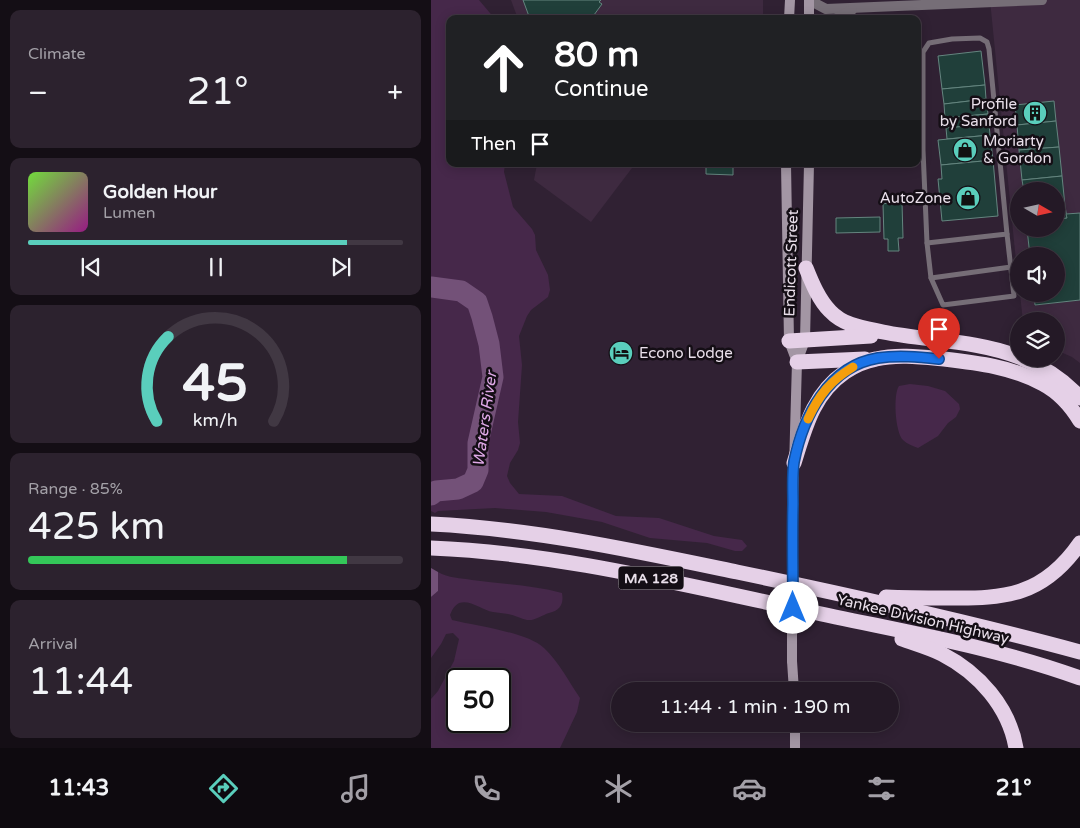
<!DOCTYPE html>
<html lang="en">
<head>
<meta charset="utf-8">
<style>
	:root { --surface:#241926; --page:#2c222e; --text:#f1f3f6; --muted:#a3a0a7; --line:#413843; --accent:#5acebc }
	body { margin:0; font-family:"Varela Round",sans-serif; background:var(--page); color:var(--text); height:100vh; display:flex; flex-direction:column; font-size:19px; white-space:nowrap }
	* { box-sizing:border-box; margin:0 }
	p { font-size:16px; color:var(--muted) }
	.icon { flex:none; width:28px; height:28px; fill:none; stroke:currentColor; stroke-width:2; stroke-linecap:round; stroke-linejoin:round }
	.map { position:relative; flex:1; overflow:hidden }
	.side { display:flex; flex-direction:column; gap:10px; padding:10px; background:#140e15; width:431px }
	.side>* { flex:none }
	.hud { position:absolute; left:15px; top:15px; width:475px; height:152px; border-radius:10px; box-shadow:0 2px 12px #0003,0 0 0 1px var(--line); background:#202124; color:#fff; overflow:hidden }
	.needle { width:32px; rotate:99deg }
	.controls { position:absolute; left:579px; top:182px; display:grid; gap:10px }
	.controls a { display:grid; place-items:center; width:55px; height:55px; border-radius:50%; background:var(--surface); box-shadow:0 2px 12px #0003,0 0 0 1px var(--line); font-size:25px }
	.speed { position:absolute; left:15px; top:668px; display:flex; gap:10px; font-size:25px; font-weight:700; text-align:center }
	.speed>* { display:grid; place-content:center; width:65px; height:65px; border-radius:50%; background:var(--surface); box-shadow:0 2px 12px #0003,0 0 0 1px var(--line); line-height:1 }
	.speed .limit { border:2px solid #111; border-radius:8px; background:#fff; color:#111 }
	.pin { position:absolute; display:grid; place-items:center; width:42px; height:42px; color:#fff; margin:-51px -21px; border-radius:50% 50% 50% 0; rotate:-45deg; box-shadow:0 0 5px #0007 }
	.pin .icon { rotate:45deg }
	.me { position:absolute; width:55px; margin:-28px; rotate:0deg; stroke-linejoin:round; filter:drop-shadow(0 0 4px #0008) }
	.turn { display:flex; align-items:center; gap:18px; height:105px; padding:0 25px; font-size:22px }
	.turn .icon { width:65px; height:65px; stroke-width:2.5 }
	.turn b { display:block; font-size:35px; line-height:42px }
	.then { display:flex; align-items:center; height:48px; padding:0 25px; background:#0003; gap:10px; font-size:19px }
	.big { font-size:38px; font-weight:600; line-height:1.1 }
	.side .tile { flex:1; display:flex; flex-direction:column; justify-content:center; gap:8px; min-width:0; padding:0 18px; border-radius:10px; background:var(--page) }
	.side .dial { align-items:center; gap:0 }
	.dial svg { height:130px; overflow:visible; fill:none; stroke:var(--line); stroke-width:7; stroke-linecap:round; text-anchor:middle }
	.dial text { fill:var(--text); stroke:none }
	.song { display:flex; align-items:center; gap:15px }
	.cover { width:60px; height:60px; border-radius:8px; background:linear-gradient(135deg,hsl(100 70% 55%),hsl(310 70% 35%)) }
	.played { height:5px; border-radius:2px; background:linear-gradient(90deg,var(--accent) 85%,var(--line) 85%) }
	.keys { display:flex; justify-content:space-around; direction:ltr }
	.heat { display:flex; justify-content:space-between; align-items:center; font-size:28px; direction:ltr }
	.charge { height:8px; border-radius:4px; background:linear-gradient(90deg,#34c759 85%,var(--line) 0) }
	.trip { position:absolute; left:180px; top:682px; width:288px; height:50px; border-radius:25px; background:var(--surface); box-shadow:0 2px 12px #0003,0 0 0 1px var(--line); font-weight:600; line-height:50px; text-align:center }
	.dock { display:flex; height:80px; justify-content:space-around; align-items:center; background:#0e0a0f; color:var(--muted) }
	.dock .icon { width:35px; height:35px }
	.dock .current { color:var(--accent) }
	.dock b { font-size:22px; color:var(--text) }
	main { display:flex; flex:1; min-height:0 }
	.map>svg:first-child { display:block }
</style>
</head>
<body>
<main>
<section class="side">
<div class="tile"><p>Climate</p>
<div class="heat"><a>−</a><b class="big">21°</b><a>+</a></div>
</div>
<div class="tile">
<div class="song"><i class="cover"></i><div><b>Golden Hour</b><p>Lumen</p></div></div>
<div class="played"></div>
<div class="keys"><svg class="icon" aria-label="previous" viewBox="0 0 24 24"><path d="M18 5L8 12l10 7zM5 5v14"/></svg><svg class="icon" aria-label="pause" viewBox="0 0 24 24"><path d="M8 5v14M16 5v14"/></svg><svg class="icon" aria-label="next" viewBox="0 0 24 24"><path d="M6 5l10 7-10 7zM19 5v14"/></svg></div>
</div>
<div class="tile dial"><svg viewBox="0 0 100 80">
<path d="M14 69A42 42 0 1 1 86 69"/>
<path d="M14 69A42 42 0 0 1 21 17" stroke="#5acebc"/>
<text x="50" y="56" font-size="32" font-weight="700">45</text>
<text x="50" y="72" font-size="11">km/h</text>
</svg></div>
<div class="tile"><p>Range · 85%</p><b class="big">425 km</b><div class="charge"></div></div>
<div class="tile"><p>Arrival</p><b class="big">11:44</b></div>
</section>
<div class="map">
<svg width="649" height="748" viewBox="0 0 649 748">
	<rect width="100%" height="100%" fill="#302133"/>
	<g fill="#3e2a40" fill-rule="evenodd">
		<polygon points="80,0 332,0 332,19 87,19"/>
		<path d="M 559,0 L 649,0 L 649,363 L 641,357 L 625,350 L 625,321 L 592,321 L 589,294 L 625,294 L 625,256 L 588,256 L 587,281 ZM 588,191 L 625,191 L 625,229 L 588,229 Z"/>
		<polygon points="106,164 204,164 160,222 103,180"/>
	</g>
	<g fill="#46284a" fill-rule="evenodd">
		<polygon points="0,0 48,0 64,19 19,19 19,164 74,164 73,172 82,207 101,229 104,235 105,250 117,275 119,290 117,297 100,310 96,316 88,336 91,365 87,422 89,443 87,450 79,463 76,476 79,483 88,494 131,496 185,516 228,518 283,536 311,540 316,546 311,551 304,551 276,543 219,538 171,522 115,512 64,508 7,511 4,513 0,511"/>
		<path d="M 479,384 L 497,386 L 514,391 L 528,404 L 529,409 L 525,417 L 517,423 L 507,436 L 487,448 C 482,446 476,444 472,440 C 464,432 462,394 468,386 Z"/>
		<path d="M 7,572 C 17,578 30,578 41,580 C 71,584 102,585 131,593 C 133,604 129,611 118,613 C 111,615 104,621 96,620 C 90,619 84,615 77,614 C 72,613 67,613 62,612 C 51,610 39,599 28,603 C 23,606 21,610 19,615 L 21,620 C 45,626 96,632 113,648 C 128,662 138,682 149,698 L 146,712 L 129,748 L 0,748 L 0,699 L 7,691 L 23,661 L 28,639 L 22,633 L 15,634 L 10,644 L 0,658 L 0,597 L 7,591 ZM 26,679 L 69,679 L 69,721 L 26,721 Z"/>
	</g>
	<polygon fill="#735178" points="0,568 7,572 7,591 0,597"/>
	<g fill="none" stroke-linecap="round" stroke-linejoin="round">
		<polyline stroke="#735178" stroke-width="21" points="0,287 30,291 46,302 51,317 58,344 62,377 47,443 47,470 42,482 27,489 5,491 0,495"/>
	</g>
	<g fill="#203f3a" stroke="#64857f">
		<polygon points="92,0 170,0 168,2 171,4 160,19 99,19"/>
		<polygon points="550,51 554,85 511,89 507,56"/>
		<polygon points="554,85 555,99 513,104 511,89"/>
		<polygon points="555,99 557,114 514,118 513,104"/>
		<polygon points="623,101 625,121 586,125 584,105"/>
		<polygon points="557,114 558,124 515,128 514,118"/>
		<polygon points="625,121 628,147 588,150 586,125"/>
		<polygon points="558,124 559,135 516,139 515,128"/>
		<polygon points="559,135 562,160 510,165 507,140"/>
		<polygon points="628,147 631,176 591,180 588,150"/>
		<polygon points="562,160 567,216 511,221 507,179 511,179 510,165"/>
		<polygon points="278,164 302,164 302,175 275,174 275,167 278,167"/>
		<polygon points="631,176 634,206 625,207 625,191 593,191 591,180"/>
		<polygon points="457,196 468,196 468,203 471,203 472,238 467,238 468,251 457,251 457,239 453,239 452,204 457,203"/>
		<polygon points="634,206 636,218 625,220 625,207"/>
		<polygon points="649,213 649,300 604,305 603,294 625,294 625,256 599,256 596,229 625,229 625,220 636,218 635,214"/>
		<polygon points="449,217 449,232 405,233 405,218"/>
	</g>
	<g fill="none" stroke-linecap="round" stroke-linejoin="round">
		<g stroke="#766e77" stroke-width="5">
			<polygon points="549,38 556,42 558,49 576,234 496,243 492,150 492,52 498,43 521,39"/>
			<polyline points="496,243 500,278 512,305 583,296 576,234"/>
			<polyline points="500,278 580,267"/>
		</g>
		<g stroke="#766e77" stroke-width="10">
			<polyline points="378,0 395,9 611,0"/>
			<polyline points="404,19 421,10"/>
		</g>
		<g stroke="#a396a4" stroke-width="10">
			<polyline points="378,0 378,19"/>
			<polyline points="358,19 359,0"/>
			<polyline points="355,164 358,341 366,362"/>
			<polyline points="361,537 366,362 374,340 378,164"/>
			<polyline points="361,661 363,691"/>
			<polyline points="364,724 364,748"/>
		</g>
		<g stroke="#e5d0e7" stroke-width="15">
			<path d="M 375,268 C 381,283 388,300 399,311 C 413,326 433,328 452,332 C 496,341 545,340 588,357"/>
			<polyline points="358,341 440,336"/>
			<path d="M 592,359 C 615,368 633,380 649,398"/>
			<polyline points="366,362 434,359"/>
			<path d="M 363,463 C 374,428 382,394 414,372 C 423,366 434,361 445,359 C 466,354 491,357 513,359 C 547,363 581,367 612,384 C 627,392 640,406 649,421"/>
			<path d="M 0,524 C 104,529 205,551 306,572 C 421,596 535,621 649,652"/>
			<path d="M 0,548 C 128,553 252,585 377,611 C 467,631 561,646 649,678"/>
			<path d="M 455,597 C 475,598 496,598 517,598 C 575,599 613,595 649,543"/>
			<path d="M 471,639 C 485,644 499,648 511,654 C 548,673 578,707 585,748"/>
		</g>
		<polyline stroke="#a396a4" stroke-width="10" points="361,661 361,537"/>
	</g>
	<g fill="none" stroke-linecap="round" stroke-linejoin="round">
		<g stroke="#114b97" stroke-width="12">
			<path id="route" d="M 362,608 C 362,573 361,539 362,504 C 362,491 361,475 363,462 C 372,417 397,366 447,358 C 467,355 488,357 508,359"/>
		</g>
		<use href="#route" stroke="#1a73e8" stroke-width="9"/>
		<path stroke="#f59e0b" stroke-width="9" d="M 377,419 C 388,395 399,381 422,367"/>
	</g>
	<defs>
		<g id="building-disc" transform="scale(1.25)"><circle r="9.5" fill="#5acebc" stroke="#140e15"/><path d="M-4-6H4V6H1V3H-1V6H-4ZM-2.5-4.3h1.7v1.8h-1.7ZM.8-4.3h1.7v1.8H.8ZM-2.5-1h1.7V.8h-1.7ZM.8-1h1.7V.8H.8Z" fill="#111"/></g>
		<g id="shop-disc" transform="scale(1.25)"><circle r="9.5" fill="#5acebc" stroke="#140e15"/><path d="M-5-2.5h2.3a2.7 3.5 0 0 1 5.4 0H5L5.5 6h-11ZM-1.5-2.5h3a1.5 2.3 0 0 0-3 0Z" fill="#111"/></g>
		<g id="hotel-disc" transform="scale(1.25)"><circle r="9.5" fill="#5acebc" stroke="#140e15"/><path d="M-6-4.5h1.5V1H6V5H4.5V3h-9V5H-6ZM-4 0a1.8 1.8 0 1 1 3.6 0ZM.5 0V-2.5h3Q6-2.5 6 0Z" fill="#111"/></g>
	</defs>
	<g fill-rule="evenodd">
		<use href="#building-disc" x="604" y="113"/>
		<use href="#shop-disc" x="534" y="150"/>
		<use href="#shop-disc" x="537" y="198"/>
		<use href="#hotel-disc" x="190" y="353"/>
	</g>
	<g text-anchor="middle" stroke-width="5" stroke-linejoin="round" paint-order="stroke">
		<rect fill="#140e15" stroke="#a9a0aa" stroke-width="1" x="187.5" y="566.5" width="65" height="23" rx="4"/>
		<g font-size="14" font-weight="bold" fill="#e9dfea">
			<text x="220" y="583">MA 128</text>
		</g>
		<g font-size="15" fill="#e9dfea" stroke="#140e15" text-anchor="end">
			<text x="586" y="109">Profile<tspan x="586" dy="17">by Sanford</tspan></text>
			<text x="552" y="146" text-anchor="start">Moriarty<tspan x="552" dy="17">&amp; Gordon</tspan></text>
			<text x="520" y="203">AutoZone</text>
			<text x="208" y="358" text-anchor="start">Econo Lodge</text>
		</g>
		<g font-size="15" fill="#e9dfea" stroke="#140e15">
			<text transform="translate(360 263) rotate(-88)" y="5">Endicott Street</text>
			<text transform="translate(492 619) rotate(13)" y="5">Yankee Division Highway</text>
		</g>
		<g font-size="16" font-style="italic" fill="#dfa9e7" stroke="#140e15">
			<text transform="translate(53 419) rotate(-82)" y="6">Waters River</text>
		</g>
	</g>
</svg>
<div class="controls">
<a><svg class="needle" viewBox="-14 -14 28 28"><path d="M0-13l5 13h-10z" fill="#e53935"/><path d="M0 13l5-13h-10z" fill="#a3a0a7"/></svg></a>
<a><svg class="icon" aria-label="sound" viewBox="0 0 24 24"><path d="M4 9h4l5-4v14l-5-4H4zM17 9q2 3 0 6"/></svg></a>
<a><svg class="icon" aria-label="layers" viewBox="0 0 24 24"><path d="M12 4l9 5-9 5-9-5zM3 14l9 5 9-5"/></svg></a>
</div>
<div class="speed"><div class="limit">50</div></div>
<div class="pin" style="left:508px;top:359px;background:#d93025"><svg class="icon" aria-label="arrive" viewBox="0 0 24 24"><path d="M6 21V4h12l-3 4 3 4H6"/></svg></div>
<svg class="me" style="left:362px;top:608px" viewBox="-20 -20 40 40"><circle r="19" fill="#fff"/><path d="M0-13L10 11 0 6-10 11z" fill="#1a73e8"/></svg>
<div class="trip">11:44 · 1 min · 190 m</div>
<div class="hud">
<div class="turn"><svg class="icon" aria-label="ahead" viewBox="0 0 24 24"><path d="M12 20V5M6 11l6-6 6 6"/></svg><div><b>80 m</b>Continue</div></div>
<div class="then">Then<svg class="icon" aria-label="arrive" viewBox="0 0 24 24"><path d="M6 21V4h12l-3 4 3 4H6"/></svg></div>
</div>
</div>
</main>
<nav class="dock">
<b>11:43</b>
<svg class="icon current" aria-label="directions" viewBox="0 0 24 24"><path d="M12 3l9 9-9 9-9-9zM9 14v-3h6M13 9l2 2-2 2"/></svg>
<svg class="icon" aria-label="music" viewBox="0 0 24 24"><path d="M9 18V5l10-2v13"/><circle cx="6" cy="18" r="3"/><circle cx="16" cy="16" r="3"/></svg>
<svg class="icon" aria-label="phone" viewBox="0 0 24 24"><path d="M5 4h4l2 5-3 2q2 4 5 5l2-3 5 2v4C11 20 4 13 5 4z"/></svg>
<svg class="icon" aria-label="climate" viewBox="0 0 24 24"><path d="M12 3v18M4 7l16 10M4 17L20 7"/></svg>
<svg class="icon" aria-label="car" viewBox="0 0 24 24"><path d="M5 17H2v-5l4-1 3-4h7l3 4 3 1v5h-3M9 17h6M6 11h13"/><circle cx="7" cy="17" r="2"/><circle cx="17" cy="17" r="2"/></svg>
<svg class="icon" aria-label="filters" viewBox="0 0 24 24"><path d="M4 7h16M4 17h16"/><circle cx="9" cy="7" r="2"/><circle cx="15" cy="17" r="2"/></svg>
<b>21°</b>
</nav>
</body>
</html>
